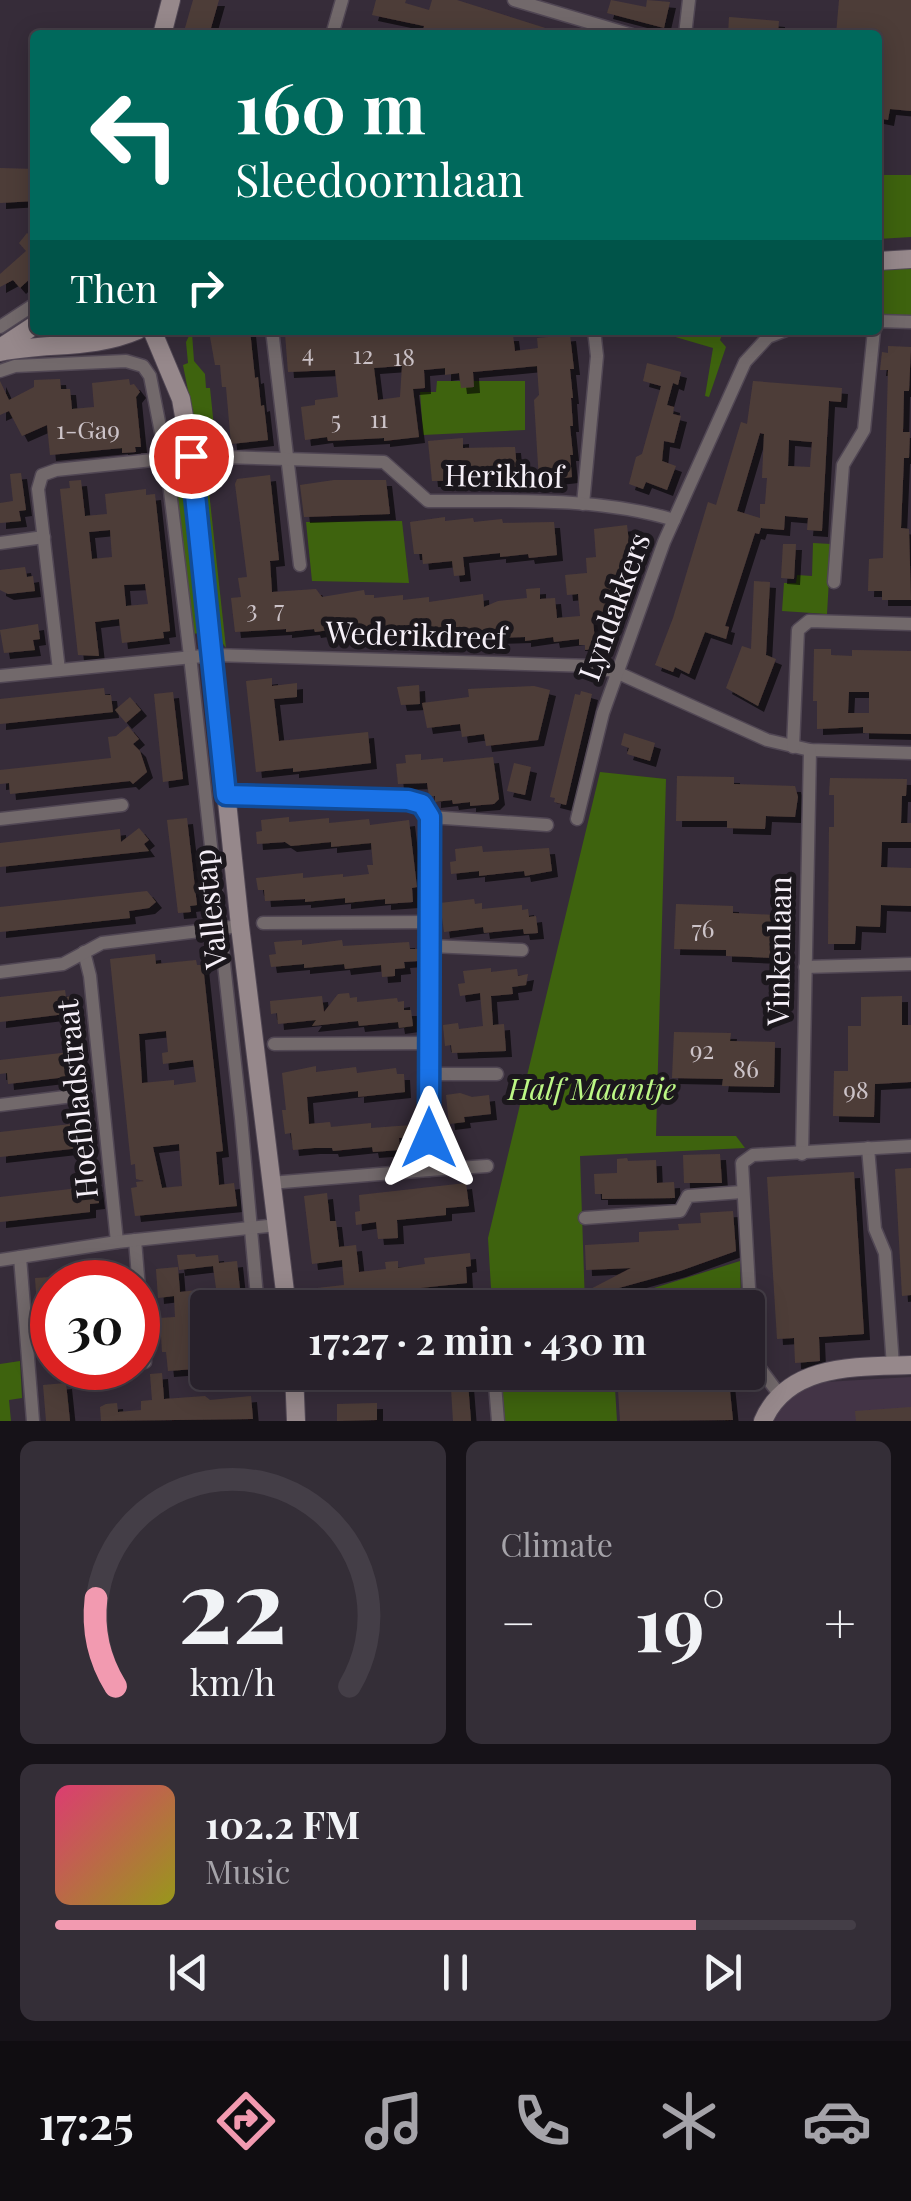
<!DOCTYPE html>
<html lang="en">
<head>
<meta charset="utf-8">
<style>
	:root { --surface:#28212b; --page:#342e37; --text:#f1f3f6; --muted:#a5a3a9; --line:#443e47; --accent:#f29ab0 }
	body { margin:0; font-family:"Playfair Display",serif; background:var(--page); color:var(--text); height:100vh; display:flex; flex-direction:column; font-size:38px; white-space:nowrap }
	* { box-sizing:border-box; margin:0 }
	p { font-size:32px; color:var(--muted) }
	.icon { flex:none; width:55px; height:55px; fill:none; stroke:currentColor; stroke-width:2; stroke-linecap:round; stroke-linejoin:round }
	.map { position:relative; height:1421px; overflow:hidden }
	.side { display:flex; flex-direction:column; gap:20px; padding:20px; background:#161218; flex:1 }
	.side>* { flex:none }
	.top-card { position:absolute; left:30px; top:30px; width:852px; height:305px; border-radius:10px; box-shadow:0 5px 25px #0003,0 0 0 2px var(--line); background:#00695c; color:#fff; overflow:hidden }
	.speed { position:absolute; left:30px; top:1260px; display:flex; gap:20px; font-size:50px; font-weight:700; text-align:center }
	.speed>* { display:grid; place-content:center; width:130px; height:130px; border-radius:50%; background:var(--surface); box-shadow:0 5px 25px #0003,0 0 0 2px var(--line); line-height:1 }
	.speed .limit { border:15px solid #d22; background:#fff; color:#111 }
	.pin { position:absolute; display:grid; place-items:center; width:85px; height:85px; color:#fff; margin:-42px; border:5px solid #fff; border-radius:50%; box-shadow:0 2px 10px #0007 }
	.me { position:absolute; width:110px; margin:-55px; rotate:0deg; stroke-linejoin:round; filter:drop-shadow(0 0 8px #0008) }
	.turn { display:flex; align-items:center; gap:35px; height:210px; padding:0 40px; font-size:45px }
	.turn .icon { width:130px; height:130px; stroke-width:2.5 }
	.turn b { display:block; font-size:70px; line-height:85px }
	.then { display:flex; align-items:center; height:95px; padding:0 40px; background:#0003; gap:20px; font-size:38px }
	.big { font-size:75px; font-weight:700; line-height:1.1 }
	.side .widget { flex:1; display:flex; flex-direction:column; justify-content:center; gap:15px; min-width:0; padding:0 35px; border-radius:15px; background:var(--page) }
	.side .dial { align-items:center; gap:0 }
	.dial svg { height:260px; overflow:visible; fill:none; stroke:var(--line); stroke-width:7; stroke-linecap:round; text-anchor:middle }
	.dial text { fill:var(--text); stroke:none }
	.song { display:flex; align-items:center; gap:30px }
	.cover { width:120px; height:120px; border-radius:15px; background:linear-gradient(135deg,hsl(340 70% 55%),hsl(60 70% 35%)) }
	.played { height:10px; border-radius:5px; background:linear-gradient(90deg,var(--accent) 80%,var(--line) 80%) }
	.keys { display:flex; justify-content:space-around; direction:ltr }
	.heat { display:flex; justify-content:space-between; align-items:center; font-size:55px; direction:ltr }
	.side .tiles { flex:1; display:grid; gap:20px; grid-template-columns:1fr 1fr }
	.widget:last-child { grid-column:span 2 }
	.trip { position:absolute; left:190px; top:1290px; width:575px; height:100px; border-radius:10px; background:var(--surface); box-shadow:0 5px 25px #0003,0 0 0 2px var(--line); font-weight:700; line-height:100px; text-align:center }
	.tabs { display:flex; height:160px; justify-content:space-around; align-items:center; background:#100d11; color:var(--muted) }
	.tabs .icon { width:70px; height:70px }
	.tabs .selected { color:var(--accent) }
	.tabs b { font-size:45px; color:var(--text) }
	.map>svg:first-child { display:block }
</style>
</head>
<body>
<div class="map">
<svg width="911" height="1421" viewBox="0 0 911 1421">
	<defs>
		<filter id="shadow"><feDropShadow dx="6" dy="6" stdDeviation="0" flood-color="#0009"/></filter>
	</defs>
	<rect width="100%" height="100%" fill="#362c39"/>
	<polygon fill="#433446" points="911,1377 911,1421 771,1421 780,1405 808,1383"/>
	<g fill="#3e630e">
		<polygon points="878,175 911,175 911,237 878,239"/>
		<polygon points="878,267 911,267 911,316 878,317"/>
		<polygon points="192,330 218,330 192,333 194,361 205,374 206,388 210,388 216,447 199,447 183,365 188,363 186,342"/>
		<polygon points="710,330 722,335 720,340 726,347 709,397 705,396 713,348 655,331"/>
		<polygon points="437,381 525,381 525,430 423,435 420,392 436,392"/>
		<polygon points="183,463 201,633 191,634 172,464"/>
		<polygon points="206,464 226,648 221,641 201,465"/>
		<polygon points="402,521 409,583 312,581 306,522"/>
		<polygon points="813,543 831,544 827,614 782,611 784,583 796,583 797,575 812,576"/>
		<polygon points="600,772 666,779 656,1136 736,1136 745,1148 580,1156 585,1305 622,1298 740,1261 741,1301 692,1308 500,1307 498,1297 491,1288 488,1238"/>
		<polygon points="20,1361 22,1398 9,1400 11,1421 0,1421 0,1364"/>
		<polygon points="498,1373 621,1373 622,1387 615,1388 617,1421 502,1421"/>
	</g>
	<g fill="#4e3d38" fill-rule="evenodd" filter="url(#shadow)">
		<polygon points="193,0 219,0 209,35 199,35 200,32 185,28"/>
		<polygon points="376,0 406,0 405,3 429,10 432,0 457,0 558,32 557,35 422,35 424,26 372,15"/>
		<polygon points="611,0 646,7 647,0 670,2 664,28 607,13"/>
		<polygon points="839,0 911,0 911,111 890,109 888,120 878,118 878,35 836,35"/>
		<polygon points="729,17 779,21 778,32 728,35"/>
		<polygon points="0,168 35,169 35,201 0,203"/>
		<polygon points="27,233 35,240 35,274 20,288 13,280 0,287 0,274 26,251 19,243"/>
		<polygon points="250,330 255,378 258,377 261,406 264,405 268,440 231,444 226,387 222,387 220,365 215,365 209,331"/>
		<path d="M 319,330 L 319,333 L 348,330 L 348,334 L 376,331 L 377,334 L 405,332 L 405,335 L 513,335 L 515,351 L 538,348 L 537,338 L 570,335 L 574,369 L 570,369 L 573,398 L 571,398 L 573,426 L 570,426 L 573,455 L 570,455 L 572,477 L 539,481 L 534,400 L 539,395 L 537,366 L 473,372 L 474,387 L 461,388 L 459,373 L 445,375 L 445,368 L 424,370 L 425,388 L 413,389 L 419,437 L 384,441 L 384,438 L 328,441 L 327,437 L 305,440 L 301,407 L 315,405 L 315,400 L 338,397 L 335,370 L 288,372 L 285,333 ZM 402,366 L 400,397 L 378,400 L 374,368 Z"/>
		<polygon points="888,346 911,347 909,391 904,391 903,432 910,432 909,458 904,458 901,528 909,529 911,600 882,600 882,591 868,591 869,559 883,558 888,370 880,370 882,352 888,353"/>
		<polygon points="647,363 681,372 678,385 673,383 667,405 674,407 673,414 681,416 674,443 664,441 662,461 676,466 667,490 646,482 643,489 629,484 636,457 642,454 661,386 643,381"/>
		<polygon points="60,379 61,389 70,389 72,409 94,407 92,383 129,379 130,385 134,384 140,392 136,397 141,447 135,447 136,452 122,453 122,448 50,455 47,425 22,436 9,411 0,415 0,381 9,400 34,387 34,380"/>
		<path d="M 753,381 L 842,388 L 841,402 L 829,401 L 822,531 L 807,530 L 808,518 L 785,516 L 784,530 L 761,528 L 759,534 L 755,533 L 725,626 L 729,627 L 726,639 L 705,632 L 689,674 L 675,667 L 673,672 L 655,665 L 673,618 L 708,502 L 716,505 L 741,422 L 747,424 ZM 760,433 L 764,434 L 762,478 L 767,478 L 765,504 L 760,504 L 760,518 L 737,511 ZM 789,440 L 812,442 L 810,467 L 788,466 Z"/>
		<polygon points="463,438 463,448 515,447 518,480 432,481 428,441"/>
		<polygon points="21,473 26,510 19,511 21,521 0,523 0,503 13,501 10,474"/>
		<polygon points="270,475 279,560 270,561 272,592 316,589 322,597 364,590 365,595 374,595 374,598 403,595 403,600 429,597 429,602 483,594 484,607 498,601 527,598 526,589 540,588 540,599 555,598 557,618 580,616 578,594 567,595 565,575 587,573 586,558 596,557 594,529 627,525 631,560 620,561 623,589 611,590 614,619 593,621 596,649 585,650 585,645 579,645 579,639 554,642 553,637 525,641 525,637 468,639 467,634 439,638 439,634 416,637 415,627 372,631 343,632 343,628 315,632 314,629 286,632 286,629 235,632 231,598 241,597 238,578 247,577 235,484 237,479"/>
		<path d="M 81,480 L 85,516 L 107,514 L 105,494 L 146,489 L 146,495 L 155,494 L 170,631 L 163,632 L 164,638 L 122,643 L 119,619 L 95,622 L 99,656 L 78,655 L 60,489 L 70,488 L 69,481 ZM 110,530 L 112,557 L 92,559 L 89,532 ZM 145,584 L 148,604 L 126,606 L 124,585 Z"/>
		<polygon points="334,480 386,480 390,514 304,517 300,485"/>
		<polygon points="445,517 445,521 473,518 474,522 502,519 503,523 554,522 557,555 529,558 528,554 500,557 500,553 463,557 465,575 454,576 452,561 423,564 422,554 414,554 410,522"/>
		<polygon points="783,544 796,544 794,579 781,578"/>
		<polygon points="25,567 27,577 33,576 35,591 8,594 0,590 0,570"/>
		<polygon points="754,581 770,582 766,655 776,659 758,706 726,688 742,646 751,649"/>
		<polygon points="38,624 40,639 33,640 35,650 4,653 0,630"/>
		<path d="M 814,649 L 831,649 L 831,655 L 852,656 L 852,650 L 911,651 L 911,734 L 863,733 L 863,727 L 817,729 L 817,701 L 813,701 ZM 849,692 L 869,692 L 869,713 L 848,713 Z"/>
		<polygon points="272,678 272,686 297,683 297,697 274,699 279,741 368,732 371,763 293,772 293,768 256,772 246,681"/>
		<polygon points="419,685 420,704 401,705 397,687"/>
		<polygon points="534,686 550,690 538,740 486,746 484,734 462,737 460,724 427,728 422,703 469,697 468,689"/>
		<polygon points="104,688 105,695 111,695 113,712 0,724 0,699"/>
		<polygon points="581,691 592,694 566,805 554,802 555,798 550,797 575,694 580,695"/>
		<polygon points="173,692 183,779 163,782 154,694"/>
		<polygon points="130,697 141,710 126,723 115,710"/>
		<polygon points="128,726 139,739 133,744 140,751 147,772 133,784 130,781 10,794 9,783 0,784 0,770 111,758 108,737 116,736"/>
		<polygon points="624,733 655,743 650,761 627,754 629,748 621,745"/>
		<polygon points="421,754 421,760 443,758 443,762 493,757 499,799 494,804 470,806 470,802 453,804 452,800 435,802 435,796 429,796 427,783 398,784 396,764 406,763 405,755"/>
		<polygon points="514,763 531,767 525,795 507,791"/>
		<polygon points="677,776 734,777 734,784 795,786 798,797 795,817 766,816 765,829 727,828 727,821 676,821"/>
		<polygon points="830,778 907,779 906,796 902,796 901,823 911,823 911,842 882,842 881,867 911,868 911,906 881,905 880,927 856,926 855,944 828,944 829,827 834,827 834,795 829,795"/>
		<polygon points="289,817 289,822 329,818 329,823 369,819 370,825 409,820 417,887 412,888 413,902 385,904 385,899 345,903 345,898 305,902 305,899 265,901 264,890 258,890 256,878 303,873 303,878 343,874 343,877 369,874 367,865 373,865 371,843 331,847 331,842 291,846 285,842 257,844 256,832 262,831 261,820"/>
		<polygon points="187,818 197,905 190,906 191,912 178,913 167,820"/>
		<polygon points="139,828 149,840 144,844 149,851 0,867 0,843 120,829 121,842"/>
		<polygon points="482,846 483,852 549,848 552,871 525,876 524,871 479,876 479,871 451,874 450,862 456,861 455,849"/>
		<polygon points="147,891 156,902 149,908 129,911 130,918 0,932 0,907"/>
		<polygon points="474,899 475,904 482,903 482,909 522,905 522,910 528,909 529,917 536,916 538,933 524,934 523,929 484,933 483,927 444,932 440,903"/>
		<polygon points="676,904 733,906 733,913 777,915 776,958 726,956 726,950 674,949"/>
		<polygon points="302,940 302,945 342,940 343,946 409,942 410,949 418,949 418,961 404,962 405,968 395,969 395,976 382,977 381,965 345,969 344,964 304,968 304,964 271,967 269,955 276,954 274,942"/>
		<path d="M 155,954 L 156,964 L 196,960 L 197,965 L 203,965 L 223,1151 L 216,1152 L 219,1185 L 234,1183 L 237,1206 L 135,1216 L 131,1188 L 137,1187 L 136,1182 L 144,1181 L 136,1179 L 135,1164 L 131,1165 L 110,959 ZM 166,1031 L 168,1052 L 162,1053 L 163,1064 L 193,1060 L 196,1082 L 174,1085 L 174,1080 L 142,1083 L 139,1034 ZM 179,1144 L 182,1186 L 162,1188 L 153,1147 Z"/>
		<polygon points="491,968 491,972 517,969 518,976 528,974 526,985 512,987 513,994 491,996 493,1025 504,1024 506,1051 452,1053 451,1045 445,1046 443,1025 458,1023 459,1029 483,1026 480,993 460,996 458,984 465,983 463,971"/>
		<polygon points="65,990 66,997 72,996 74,1013 0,1022 0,997"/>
		<polygon points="349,993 350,998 357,997 357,1002 397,998 398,1002 404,1001 404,1010 411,1010 413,1026 399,1028 398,1022 359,1026 358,1021 312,1026 316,1020 278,1024 277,1013 271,1014 270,1001 322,996 324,1012 338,994"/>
		<polygon points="902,996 902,1025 911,1025 911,1082 875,1084 874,1117 833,1116 834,1071 848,1071 848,1026 861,1026 861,997"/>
		<polygon points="674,1032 731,1033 730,1041 775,1042 774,1087 722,1086 723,1079 672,1078"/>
		<polygon points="79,1051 80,1068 75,1069 75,1076 8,1084 7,1073 0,1074 0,1060"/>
		<polygon points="316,1066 316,1072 356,1067 357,1073 396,1068 397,1074 404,1074 405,1092 358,1097 358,1091 307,1097 309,1124 330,1122 331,1127 371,1123 371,1128 412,1125 413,1137 399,1138 400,1150 373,1152 372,1147 333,1151 332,1148 314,1148 293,1150 291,1133 285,1134 282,1110 286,1110 282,1073"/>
		<polygon points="460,1093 472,1097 489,1095 491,1114 464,1117 465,1122 449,1124 446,1095"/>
		<polygon points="80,1123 81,1130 87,1129 89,1147 0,1157 0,1132"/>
		<polygon points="720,1154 722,1183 684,1183 683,1155"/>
		<polygon points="627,1158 628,1161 656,1160 657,1183 674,1182 675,1198 602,1199 602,1194 595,1194 594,1174 617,1173 617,1159"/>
		<polygon points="911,1168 911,1295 902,1296 895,1169"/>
		<polygon points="854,1172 864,1334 819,1337 820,1361 795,1363 794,1338 777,1339 767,1177"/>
		<polygon points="466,1183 469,1206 446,1208 446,1215 397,1220 398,1238 378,1239 376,1222 356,1225 355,1212 360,1211 359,1195"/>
		<polygon points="97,1186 99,1203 90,1204 90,1212 0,1222 0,1197"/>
		<polygon points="327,1193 330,1221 336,1221 339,1247 356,1245 359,1272 386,1269 385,1262 398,1261 398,1268 411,1266 425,1264 424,1258 470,1253 471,1266 466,1267 467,1283 346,1296 347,1308 319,1308 317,1288 344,1285 342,1260 312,1264 304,1196"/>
		<polygon points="733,1211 736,1251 680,1271 583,1298 581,1294 631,1268 586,1270 585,1245 639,1242 639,1232 679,1230 678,1224 701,1223 700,1213"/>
		<polygon points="195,1254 196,1257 218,1255 219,1263 237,1261 242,1308 208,1308 208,1333 201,1333 204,1361 198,1372 195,1369 168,1371 166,1352 162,1352 160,1318 175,1317 174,1296 158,1298 156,1269 178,1267 180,1292 216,1288 213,1266 179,1270 177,1255"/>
		<polygon points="52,1277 52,1363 41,1364 35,1278"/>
		<polygon points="67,1368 103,1368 104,1380 69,1383"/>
		<polygon points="450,1372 475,1372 476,1383 468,1383 471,1421 453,1421"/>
		<polygon points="625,1372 719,1372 720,1381 729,1381 733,1420 620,1421 618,1390 626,1389"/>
		<polygon points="162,1373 164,1399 205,1396 210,1400 251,1396 253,1419 101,1421 100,1407 106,1404 117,1403 118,1412 141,1410 141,1401 152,1400 150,1374"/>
		<polygon points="66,1383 70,1421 46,1421 43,1385"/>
		<polygon points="377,1403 377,1420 337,1421 337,1404"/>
		<polygon points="911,1407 911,1421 856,1421 855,1411"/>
	</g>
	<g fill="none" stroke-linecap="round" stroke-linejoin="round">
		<g stroke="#514754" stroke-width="15">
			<g id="street">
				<polyline points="514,0 632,35"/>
				<polyline points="332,35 342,0"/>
				<polyline points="685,35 689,0"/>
				<polyline points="878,321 911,322"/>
				<polyline points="0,327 35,304"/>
				<polyline points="272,330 300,565"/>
				<polyline points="0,371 15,366 126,361 143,366 150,376 166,458 190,656 241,1118 258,1308"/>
				<polyline points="583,504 597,356 594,330"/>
				<polyline points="0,543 44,537"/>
				<polyline points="834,582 843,465 864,430 874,330"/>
				<path d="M 59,670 L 38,489 L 42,475 L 56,470 L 191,456 L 384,462 L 428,501 C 510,502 595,496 674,520"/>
				<polyline points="0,676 213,655 592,666 616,672 767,740 810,750 911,753"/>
				<polyline points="793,747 798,630 809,621 911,624"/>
				<polyline points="227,795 407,800 421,805 430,817 547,825"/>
				<polyline points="0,819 122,805"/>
				<polyline points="577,819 603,713 664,542 745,362 768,337 786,330"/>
				<polyline points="263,923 430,922"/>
				<polyline points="430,946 522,950"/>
				<polyline points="84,952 90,976 117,1242"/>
				<polyline points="805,967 911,964"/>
				<polyline points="0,972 63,964 102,943 240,926"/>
				<polyline points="274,1044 429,1043"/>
				<polyline points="429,1074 497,1074"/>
				<polyline points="0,1105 73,1096"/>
				<polyline points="868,1148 875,1229 885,1253 893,1366"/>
				<polyline points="802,1154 810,750"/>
				<polyline points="429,1170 487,1166"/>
				<polyline points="270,1183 429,1170 430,817"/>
				<polyline points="585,1218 680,1211 688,1196 742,1192"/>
				<polyline points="135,1240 145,1362"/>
				<polyline points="20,1257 33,1421"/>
				<polyline points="0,1260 117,1242 277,1225"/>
				<polyline points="416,1308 423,1304 488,1302 488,1308"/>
				<polyline points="494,1372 498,1421"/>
				<polyline points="779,1394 753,1359 742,1163 753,1155 911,1146"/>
			</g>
		</g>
		<g stroke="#514754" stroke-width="20">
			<g id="secondary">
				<polyline points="162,35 171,0"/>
				<polyline points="878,261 911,259"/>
				<polyline points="152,330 181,399 191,456 240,926 287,1308"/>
				<polyline points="0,348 35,325"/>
				<path d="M 0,352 C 48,342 92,350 138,330"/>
				<polyline points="294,1372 296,1421"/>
				<path d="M 763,1421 C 788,1363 857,1367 911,1365"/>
			</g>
		</g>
		<use href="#street" stroke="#72696b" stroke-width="12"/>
		<use href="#secondary" stroke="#96888b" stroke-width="18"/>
	</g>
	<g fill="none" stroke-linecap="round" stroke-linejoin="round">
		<g stroke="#114b97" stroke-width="25">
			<polyline id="route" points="191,456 226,795 408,800 422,804 430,817 429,1138"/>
		</g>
		<use href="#route" stroke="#1a73e8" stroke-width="18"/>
	</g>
	<g text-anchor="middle" stroke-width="10" stroke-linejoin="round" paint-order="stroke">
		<g font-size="25" fill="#ccc3c8">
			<text x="308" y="362">4</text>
			<text x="363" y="364">12</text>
			<text x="404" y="366">18</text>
			<text x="379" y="428">11</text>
			<text x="336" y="429">5</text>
			<text x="88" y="439">1-Ga9</text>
			<text x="252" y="618">3</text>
			<text x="279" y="618">7</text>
			<text x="703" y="938">76</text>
			<text x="702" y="1059">92</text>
			<text x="746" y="1078">86</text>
			<text x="856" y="1099">98</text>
		</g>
		<g font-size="30" fill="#f6f0f8" stroke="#1b171c">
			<text transform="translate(504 477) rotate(1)" y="10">Herikhof</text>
			<text transform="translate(615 607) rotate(-70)" y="10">Lyndakkers</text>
			<text transform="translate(416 636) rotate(2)" y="10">Wederikdreef</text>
			<text transform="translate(211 909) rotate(-96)" y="10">Vallestap</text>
			<text transform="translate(780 951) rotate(-89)" y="10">Vinkenlaan</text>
			<text transform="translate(78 1099) rotate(-96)" y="10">Hoefbladstraat</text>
		</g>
		<g font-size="30" font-style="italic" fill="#bcf885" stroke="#1b171c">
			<text x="592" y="1100">Half Maantje</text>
		</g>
	</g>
</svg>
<div class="speed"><div class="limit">30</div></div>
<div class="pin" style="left:191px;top:456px;background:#d93025"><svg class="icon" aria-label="arrive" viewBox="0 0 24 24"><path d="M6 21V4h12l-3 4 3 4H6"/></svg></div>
<svg class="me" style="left:429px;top:1138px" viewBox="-20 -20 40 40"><path d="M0-17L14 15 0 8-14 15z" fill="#1a73e8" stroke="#fff" stroke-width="4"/></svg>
<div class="trip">17:27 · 2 min · 430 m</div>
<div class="top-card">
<div class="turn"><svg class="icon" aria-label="left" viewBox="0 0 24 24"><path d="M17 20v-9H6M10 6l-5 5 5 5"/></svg><div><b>160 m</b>Sleedoornlaan</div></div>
<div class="then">Then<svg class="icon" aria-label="right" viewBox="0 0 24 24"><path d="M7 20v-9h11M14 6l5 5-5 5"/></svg></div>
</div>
</div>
<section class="side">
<div class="tiles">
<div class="widget dial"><svg viewBox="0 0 100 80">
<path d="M14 69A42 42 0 1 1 86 69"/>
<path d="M14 69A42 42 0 0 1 8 42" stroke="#f29ab0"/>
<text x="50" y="56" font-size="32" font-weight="700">22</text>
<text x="50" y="72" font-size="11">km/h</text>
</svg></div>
<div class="widget"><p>Climate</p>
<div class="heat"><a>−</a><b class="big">19°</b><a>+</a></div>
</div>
<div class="widget">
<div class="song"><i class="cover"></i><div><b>102.2 FM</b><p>Music</p></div></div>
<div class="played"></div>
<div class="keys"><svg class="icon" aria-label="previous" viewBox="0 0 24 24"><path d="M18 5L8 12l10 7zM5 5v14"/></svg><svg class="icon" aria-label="pause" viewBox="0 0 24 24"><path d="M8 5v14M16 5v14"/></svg><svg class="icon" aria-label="next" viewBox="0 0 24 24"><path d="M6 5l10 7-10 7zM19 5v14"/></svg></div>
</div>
</div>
</section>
<nav class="tabs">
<b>17:25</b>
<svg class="icon selected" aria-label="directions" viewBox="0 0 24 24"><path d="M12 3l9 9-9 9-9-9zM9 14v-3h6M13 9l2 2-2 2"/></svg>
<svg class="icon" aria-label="music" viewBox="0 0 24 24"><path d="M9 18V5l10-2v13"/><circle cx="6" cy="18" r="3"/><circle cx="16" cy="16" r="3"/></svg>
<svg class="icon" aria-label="phone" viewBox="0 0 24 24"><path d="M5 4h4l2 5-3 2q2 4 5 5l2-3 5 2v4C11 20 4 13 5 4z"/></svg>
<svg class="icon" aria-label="climate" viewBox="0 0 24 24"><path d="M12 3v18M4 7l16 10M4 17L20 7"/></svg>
<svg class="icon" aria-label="car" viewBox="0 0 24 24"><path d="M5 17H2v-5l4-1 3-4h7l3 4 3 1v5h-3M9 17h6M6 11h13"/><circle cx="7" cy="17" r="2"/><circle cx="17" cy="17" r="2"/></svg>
</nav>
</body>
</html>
